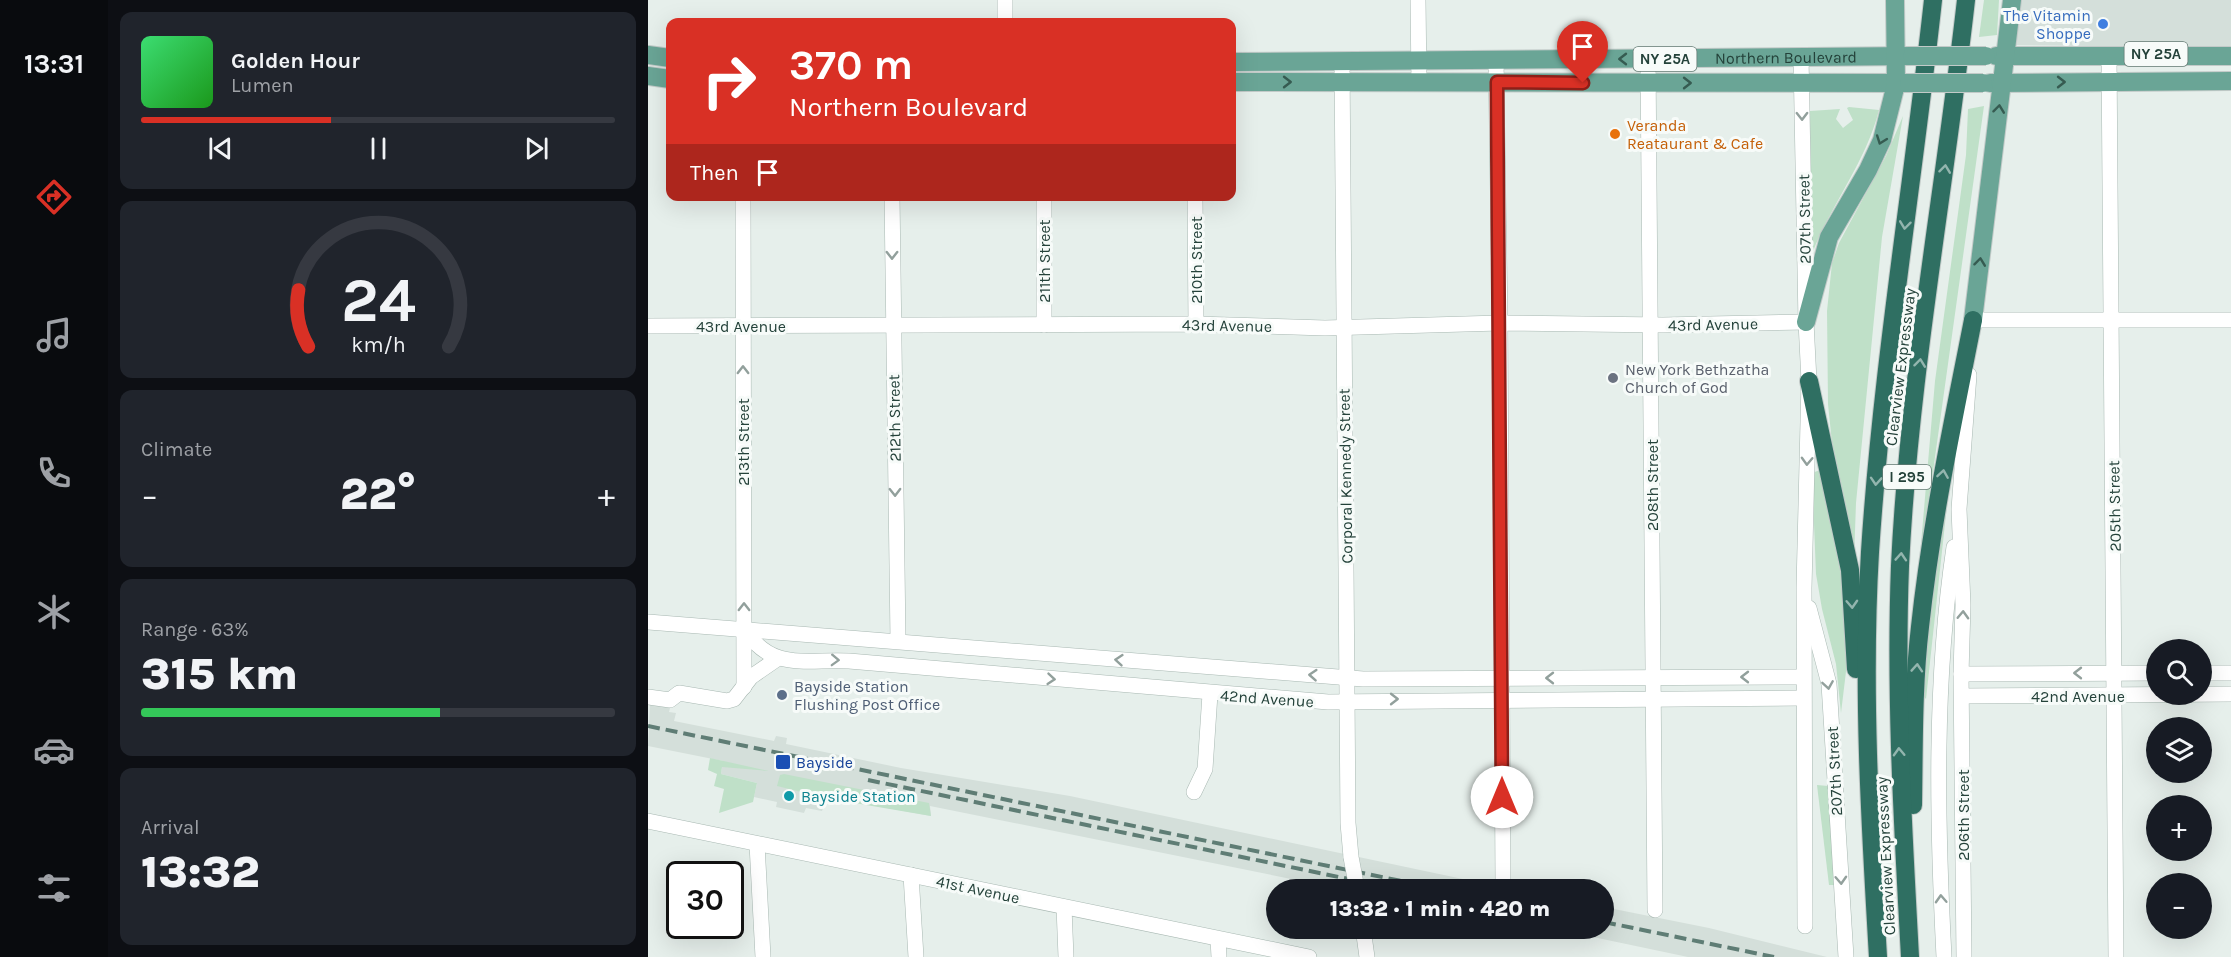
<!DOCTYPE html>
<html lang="en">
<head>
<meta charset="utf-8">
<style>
	:root { --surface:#171b24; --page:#20242c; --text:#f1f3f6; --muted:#9ea1a6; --line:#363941; --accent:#d93025 }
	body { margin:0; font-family:Karla,sans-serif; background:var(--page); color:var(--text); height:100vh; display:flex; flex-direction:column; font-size:22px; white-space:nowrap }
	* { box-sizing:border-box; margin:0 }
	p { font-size:20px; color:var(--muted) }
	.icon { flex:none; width:33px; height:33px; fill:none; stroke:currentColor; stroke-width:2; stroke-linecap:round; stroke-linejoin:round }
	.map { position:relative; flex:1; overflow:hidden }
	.drawer { display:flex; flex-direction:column; gap:12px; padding:12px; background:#0d0f14; width:540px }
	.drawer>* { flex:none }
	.guide { position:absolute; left:18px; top:18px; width:570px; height:183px; border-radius:12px; box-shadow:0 6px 24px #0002; background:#d93025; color:#fff; overflow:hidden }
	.buttons { position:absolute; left:1498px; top:639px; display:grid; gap:12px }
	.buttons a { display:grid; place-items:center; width:66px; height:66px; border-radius:50%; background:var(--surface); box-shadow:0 6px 24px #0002; font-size:30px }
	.speed { position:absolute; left:18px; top:861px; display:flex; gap:12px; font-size:30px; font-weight:700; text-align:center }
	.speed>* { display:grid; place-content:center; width:78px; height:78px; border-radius:50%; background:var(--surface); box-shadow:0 6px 24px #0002; line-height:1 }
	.speed .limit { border:3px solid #111; border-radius:9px; background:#fff; color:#111 }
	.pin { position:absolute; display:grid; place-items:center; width:51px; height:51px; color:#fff; margin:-62px -26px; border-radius:50% 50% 50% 0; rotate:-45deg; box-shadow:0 0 6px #0007 }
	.pin .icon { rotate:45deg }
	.me { position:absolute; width:66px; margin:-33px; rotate:0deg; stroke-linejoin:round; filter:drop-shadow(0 0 4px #0008) }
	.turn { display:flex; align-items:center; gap:21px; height:126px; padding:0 24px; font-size:27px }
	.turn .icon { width:78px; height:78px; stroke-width:2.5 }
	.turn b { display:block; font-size:42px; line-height:51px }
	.then { display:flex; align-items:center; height:57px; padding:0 24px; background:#0003; gap:12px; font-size:22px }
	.big { font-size:45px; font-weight:800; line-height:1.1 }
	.drawer .card { flex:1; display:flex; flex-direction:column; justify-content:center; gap:9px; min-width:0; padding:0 21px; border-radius:12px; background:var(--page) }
	.drawer .dial { align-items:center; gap:0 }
	.dial svg { height:156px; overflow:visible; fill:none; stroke:var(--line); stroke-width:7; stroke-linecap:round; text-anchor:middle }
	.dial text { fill:var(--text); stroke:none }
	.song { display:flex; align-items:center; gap:18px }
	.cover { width:72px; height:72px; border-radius:9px; background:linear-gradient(135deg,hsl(140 70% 55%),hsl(120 70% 35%)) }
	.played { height:6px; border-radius:3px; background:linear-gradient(90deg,var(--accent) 40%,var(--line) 40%) }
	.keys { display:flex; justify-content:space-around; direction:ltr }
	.heat { display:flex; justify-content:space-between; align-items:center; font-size:33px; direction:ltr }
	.charge { height:9px; border-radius:4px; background:linear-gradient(90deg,#34c759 63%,var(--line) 0) }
	.trip { position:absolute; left:618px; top:879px; width:348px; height:60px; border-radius:30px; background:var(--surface); box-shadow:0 6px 24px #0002; font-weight:800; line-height:60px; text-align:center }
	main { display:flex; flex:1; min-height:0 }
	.tabs { display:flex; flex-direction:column; width:108px; justify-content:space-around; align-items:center; background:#090b0e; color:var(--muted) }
	.tabs .icon { width:42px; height:42px }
	.tabs .active { color:var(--accent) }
	.tabs b { font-size:27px; color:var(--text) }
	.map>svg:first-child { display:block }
</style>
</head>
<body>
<main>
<nav class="tabs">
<b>13:31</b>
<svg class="icon active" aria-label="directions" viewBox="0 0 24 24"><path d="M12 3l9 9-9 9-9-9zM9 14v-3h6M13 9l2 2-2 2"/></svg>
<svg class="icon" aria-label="music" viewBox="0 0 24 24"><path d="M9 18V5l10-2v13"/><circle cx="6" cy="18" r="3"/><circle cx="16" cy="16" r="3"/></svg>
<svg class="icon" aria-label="phone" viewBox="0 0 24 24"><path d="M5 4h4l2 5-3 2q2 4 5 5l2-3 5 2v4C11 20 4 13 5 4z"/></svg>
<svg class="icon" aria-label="climate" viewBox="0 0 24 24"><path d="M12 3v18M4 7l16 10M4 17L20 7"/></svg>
<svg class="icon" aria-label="car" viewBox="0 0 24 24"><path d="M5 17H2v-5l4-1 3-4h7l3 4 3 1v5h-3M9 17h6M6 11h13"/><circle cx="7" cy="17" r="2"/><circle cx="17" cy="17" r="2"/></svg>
<svg class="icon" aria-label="filters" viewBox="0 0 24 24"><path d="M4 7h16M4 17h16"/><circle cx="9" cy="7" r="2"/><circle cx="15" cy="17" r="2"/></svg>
</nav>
<section class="drawer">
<div class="card">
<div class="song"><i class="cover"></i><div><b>Golden Hour</b><p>Lumen</p></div></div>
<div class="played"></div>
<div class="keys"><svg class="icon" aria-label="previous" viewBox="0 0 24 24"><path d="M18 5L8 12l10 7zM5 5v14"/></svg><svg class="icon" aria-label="pause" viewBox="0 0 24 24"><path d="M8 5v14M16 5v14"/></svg><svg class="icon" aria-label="next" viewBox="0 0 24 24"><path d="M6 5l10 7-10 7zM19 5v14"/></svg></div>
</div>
<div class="card dial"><svg viewBox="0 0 100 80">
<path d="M14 69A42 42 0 1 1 86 69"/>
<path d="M14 69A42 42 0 0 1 9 40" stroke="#d93025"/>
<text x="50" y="56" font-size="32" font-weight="700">24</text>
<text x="50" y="72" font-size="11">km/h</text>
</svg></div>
<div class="card"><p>Climate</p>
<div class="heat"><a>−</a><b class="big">22°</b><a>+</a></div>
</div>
<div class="card"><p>Range · 63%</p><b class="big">315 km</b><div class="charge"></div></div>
<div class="card"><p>Arrival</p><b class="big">13:32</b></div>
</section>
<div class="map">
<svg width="1583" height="957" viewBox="0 0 1583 957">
	<rect width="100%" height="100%" fill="#e6efeb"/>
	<g fill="#d4dfda">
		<polygon points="1369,0 1583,0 1583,48 1365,45"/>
		<polygon points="2,704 22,708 21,712 28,713 26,721 126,741 128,736 139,738 138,744 253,768 422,796 862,889 688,888 282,806 283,816 179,797 174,811 158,808 156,813 128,807 129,802 106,797 109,783 73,774 75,761 0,746"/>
		<polygon points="956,907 1061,928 1179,957 1040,957 907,929 956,928"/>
	</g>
	<g fill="#bfe0c8">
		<polygon points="1336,0 1351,0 1349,35 1331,37"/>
		<polygon points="1336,106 1270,579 1287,381 1318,155 1320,109"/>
		<path d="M 1201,107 L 1231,110 C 1218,162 1183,204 1164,254 L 1162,111 L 1192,109 L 1188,119 L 1195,128 L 1205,120 L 1199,108 Z"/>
		<polygon points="1255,116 1234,237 1208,503 1206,560 1188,482 1180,404 1179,311 1184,263 1191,243 1238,156"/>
		<polygon points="1304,459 1278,699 1272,692 1275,655"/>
		<polygon points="1172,470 1196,576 1200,655 1193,713 1188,664 1174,609 1168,574 1164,473"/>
		<polygon points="62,758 121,771 74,767 73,774 109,783 105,802 71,813 76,789 66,786 69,774 60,770"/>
		<polygon points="136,774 281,803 283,816 177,798 129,786 132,775"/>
		<polygon points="1169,785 1180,786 1186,885 1181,885"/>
	</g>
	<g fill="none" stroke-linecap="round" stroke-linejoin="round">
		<g stroke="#a8b8b2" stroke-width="16">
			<g id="minor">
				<polyline points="357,0 357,22"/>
				<polyline points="770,0 771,82"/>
				<polyline points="1461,55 1468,957"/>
				<polyline points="1153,57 1158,322 1161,381 1156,588 1157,926"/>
				<polyline points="1000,59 1007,910"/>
				<polyline points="848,60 852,323 855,883"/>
				<polyline points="694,61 700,823 703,857"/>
				<polyline points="95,196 96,687"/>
				<polyline points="244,196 250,640"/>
				<polyline points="396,196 396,325"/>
				<polyline points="547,196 548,324"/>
				<polyline points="0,326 548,324 677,328 852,323 1015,325 1158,322"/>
				<polyline points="1324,331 1325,320 1583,320"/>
				<polyline points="1161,608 1181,684 1198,957"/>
				<polyline points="0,622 715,679 1155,677"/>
				<path d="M 97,630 C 124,671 156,659 201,661 L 680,702 L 1155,698"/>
				<polyline points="1554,673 1583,673"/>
				<polyline points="1313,674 1509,673"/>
				<polyline points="1314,696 1583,694"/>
				<polyline points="0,697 22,700 31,693 79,701 86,699 103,677 129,659"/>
				<polyline points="546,792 557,769 562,694"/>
				<polyline points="0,821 661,957"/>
				<polyline points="109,844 115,957"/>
				<polyline points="263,875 268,957"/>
				<polyline points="416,907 418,957"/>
				<polyline points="715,928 719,957"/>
				<polyline points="570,939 571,957"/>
				<path d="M 1296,957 C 1289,821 1286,682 1306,547"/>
				<polyline points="1316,957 1313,674 1315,605 1311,509 1321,375"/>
			</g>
		</g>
		<g stroke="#c2cac8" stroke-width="20">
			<g id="major">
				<polyline points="0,55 22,58"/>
				<polyline points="1348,56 1583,56"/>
				<path id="s1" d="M 584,62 L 1264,56"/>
				<polyline points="0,76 22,79"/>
				<polyline points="584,82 1261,83"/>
				<polyline points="1342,83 1583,81"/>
				<polyline points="1325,320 1364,0"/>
				<polyline points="1158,322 1181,237 1220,170 1234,140 1248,84 1247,0"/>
			</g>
		</g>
		<g stroke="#c2cac8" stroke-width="20">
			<g id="highway">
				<polyline points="1161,381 1202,570 1208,669"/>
				<path d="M 1265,805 C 1266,746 1265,686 1272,627 C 1283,524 1305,422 1325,320"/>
				<path d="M 1230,957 C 1222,822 1214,687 1222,552 C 1234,367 1265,184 1285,0"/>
				<path d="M 1262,957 C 1255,827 1247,697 1252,566 C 1261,377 1297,188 1318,0"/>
			</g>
		</g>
		<use href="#minor" stroke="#fff" stroke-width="15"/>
		<use href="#major" stroke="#6aa596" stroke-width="18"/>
		<use href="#highway" stroke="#2f6f62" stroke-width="18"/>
		<g stroke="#5f7d75" stroke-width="4" stroke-dasharray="12 6" stroke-linecap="butt">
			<polyline points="0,726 797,890"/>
			<polyline points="220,780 720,883"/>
			<polyline points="956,922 1126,957"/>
		</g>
		<g stroke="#a8b8b2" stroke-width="16" stroke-linecap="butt">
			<polyline id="minor-bridge" points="703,857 709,889"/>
		</g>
		<g stroke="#c2cac8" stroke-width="20" stroke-linecap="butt">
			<g id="major-bridge">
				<polyline points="1264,56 1338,56"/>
				<polyline points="1261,83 1335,83"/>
			</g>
		</g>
		<use href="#minor-bridge" stroke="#fff" stroke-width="15"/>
		<use href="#major-bridge" stroke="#6aa596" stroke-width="18"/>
	</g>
	<defs><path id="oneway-chevron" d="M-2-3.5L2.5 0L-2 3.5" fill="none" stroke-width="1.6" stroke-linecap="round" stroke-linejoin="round" transform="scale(1.5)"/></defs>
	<g stroke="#365b51">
		<use href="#oneway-chevron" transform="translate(975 59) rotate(180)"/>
		<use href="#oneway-chevron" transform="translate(639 82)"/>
		<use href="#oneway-chevron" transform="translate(1413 82)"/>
		<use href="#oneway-chevron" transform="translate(1039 83)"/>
		<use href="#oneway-chevron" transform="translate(1351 109) rotate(-83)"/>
		<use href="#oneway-chevron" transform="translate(1233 140) rotate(110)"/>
		<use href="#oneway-chevron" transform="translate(1332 262) rotate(-83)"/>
	</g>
	<g stroke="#92a09c">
		<use href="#oneway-chevron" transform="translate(1154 116) rotate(89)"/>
		<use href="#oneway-chevron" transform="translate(244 255) rotate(90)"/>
		<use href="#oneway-chevron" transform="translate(95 370) rotate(-90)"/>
		<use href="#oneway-chevron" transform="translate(1159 461) rotate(92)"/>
		<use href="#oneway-chevron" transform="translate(247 492) rotate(89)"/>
		<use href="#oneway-chevron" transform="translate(96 607) rotate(-90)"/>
		<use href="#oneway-chevron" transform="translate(1315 615) rotate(-88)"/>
		<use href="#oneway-chevron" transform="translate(187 660) rotate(2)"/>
		<use href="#oneway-chevron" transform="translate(471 660) rotate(-175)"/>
		<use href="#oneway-chevron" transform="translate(1430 673) rotate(180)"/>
		<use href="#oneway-chevron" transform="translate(665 675) rotate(-176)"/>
		<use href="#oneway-chevron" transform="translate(1097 677) rotate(180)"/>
		<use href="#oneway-chevron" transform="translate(902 678) rotate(180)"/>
		<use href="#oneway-chevron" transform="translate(403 679) rotate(5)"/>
		<use href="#oneway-chevron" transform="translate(1180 685) rotate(81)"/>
		<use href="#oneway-chevron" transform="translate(746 699)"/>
		<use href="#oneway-chevron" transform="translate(1193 880) rotate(87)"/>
		<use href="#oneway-chevron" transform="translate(1293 899) rotate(-93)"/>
	</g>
	<g stroke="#93b5ae">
		<use href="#oneway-chevron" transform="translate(1297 169) rotate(-83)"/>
		<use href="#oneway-chevron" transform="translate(1257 225) rotate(97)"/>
		<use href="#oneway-chevron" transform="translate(1272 363) rotate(-83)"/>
		<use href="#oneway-chevron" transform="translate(1295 474) rotate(-81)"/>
		<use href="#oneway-chevron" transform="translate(1228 481) rotate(94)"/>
		<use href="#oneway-chevron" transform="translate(1253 557) rotate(-86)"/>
		<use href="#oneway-chevron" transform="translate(1204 604) rotate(87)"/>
		<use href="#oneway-chevron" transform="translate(1269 668) rotate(-86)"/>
		<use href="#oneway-chevron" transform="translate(1251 752) rotate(-92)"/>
	</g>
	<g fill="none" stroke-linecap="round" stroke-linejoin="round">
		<g stroke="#8d1f18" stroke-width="15">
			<polyline id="route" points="854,797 849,82 935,83"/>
		</g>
		<use href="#route" stroke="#d93025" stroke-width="10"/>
	</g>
	<circle fill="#3f7fe0" stroke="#f7fbf9" stroke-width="2" cx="1455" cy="24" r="6"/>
	<circle fill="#e8710a" stroke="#f7fbf9" stroke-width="2" cx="967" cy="134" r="6"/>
	<circle fill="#6b7280" stroke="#f7fbf9" stroke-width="2" cx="965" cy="378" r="6"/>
	<circle fill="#5c6f8a" stroke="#f7fbf9" stroke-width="2" cx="134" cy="695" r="6"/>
	<rect fill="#1a4fb4" stroke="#f7fbf9" stroke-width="2" x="127" y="754" width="16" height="16" rx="3"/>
	<circle fill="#0f9aa8" stroke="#f7fbf9" stroke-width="2" cx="141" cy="796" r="6"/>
	<g text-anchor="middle" stroke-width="6" stroke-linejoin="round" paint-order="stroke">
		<g fill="#f7fbf9" stroke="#637a73" stroke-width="1.5">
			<rect x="1476.5" y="42" width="63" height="24" rx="4.5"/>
			<rect x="985.5" y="47" width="63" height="24" rx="4.5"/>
			<rect x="1235" y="465" width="48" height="24" rx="4.5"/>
		</g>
		<g font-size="15" font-weight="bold" fill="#24423a">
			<text x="1508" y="59">NY 25A</text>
			<text x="1017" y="64">NY 25A</text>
			<text x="1259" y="482">I 295</text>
		</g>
		<g font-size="16" fill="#366cbe" stroke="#f7fbf9" text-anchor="end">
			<text x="1443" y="21">The Vitamin<tspan x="1443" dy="18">Shoppe</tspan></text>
		</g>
		<g font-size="16" fill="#24423a" stroke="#f7fbf9">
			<text dy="6" stroke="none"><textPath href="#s1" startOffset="554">Northern Boulevard</textPath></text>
			<text transform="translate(1156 219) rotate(-91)" y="6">207th Street</text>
			<text transform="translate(548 260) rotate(-90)" y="6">210th Street</text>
			<text transform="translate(396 261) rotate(-90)" y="6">211th Street</text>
			<text transform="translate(1065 324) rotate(-1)" y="6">43rd Avenue</text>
			<text transform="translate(579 325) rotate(1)" y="6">43rd Avenue</text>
			<text x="93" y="332">43rd Avenue</text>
			<text transform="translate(1252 367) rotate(-83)" y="6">Clearview Expressway</text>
			<text transform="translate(246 418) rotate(-91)" y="6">212th Street</text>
			<text transform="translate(95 442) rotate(-90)" y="6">213th Street</text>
			<text transform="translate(697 476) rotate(-91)" y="6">Corporal Kennedy Street</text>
			<text transform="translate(1004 485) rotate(-90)" y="6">208th Street</text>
			<text transform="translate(1466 506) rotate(-91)" y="6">205th Street</text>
			<text x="1430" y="702">42nd Avenue</text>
			<text transform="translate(619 698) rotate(4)" y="6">42nd Avenue</text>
			<text transform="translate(1186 771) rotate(-93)" y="6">207th Street</text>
			<text transform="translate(1315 815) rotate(-90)" y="6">206th Street</text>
			<text transform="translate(1237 856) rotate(-93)" y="6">Clearview Expressway</text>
			<text transform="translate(330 889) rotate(12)" y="6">41st Avenue</text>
		</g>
		<g font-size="16" fill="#c56008" stroke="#f7fbf9" text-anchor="start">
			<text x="979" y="131">Veranda<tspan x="979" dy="18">Reataurant &amp; Cafe</tspan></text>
		</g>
		<g font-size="16" fill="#5b616d" stroke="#f7fbf9" text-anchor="start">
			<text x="977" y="375">New York Bethzatha<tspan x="977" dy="18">Church of God</tspan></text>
		</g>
		<g font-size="16" fill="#4e5e75" stroke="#f7fbf9" text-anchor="start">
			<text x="146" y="692">Bayside Station<tspan x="146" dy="18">Flushing Post Office</tspan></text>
		</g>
		<g font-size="16" fill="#164399" stroke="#f7fbf9" text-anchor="start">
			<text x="148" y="768">Bayside</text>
		</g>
		<g font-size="16" fill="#0d838f" stroke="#f7fbf9" text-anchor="start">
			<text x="153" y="802">Bayside Station</text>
		</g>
	</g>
</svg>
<div class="buttons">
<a><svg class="icon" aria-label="search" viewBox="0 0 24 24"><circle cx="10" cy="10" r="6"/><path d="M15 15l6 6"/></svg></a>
<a><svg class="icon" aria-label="layers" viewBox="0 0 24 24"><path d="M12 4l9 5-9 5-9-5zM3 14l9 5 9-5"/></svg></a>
<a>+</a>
<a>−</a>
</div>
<div class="speed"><div class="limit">30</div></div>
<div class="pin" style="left:935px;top:83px;background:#d93025"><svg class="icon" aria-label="arrive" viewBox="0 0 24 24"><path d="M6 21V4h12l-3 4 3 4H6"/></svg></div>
<svg class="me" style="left:854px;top:797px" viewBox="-20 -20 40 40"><circle r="19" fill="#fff"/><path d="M0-13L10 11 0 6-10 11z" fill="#d93025"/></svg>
<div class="trip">13:32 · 1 min · 420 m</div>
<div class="guide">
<div class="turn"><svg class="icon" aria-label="right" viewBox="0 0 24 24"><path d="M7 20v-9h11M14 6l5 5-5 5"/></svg><div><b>370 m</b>Northern Boulevard</div></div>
<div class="then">Then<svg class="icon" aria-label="arrive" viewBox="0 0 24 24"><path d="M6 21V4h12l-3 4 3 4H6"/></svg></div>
</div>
</div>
</main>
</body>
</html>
